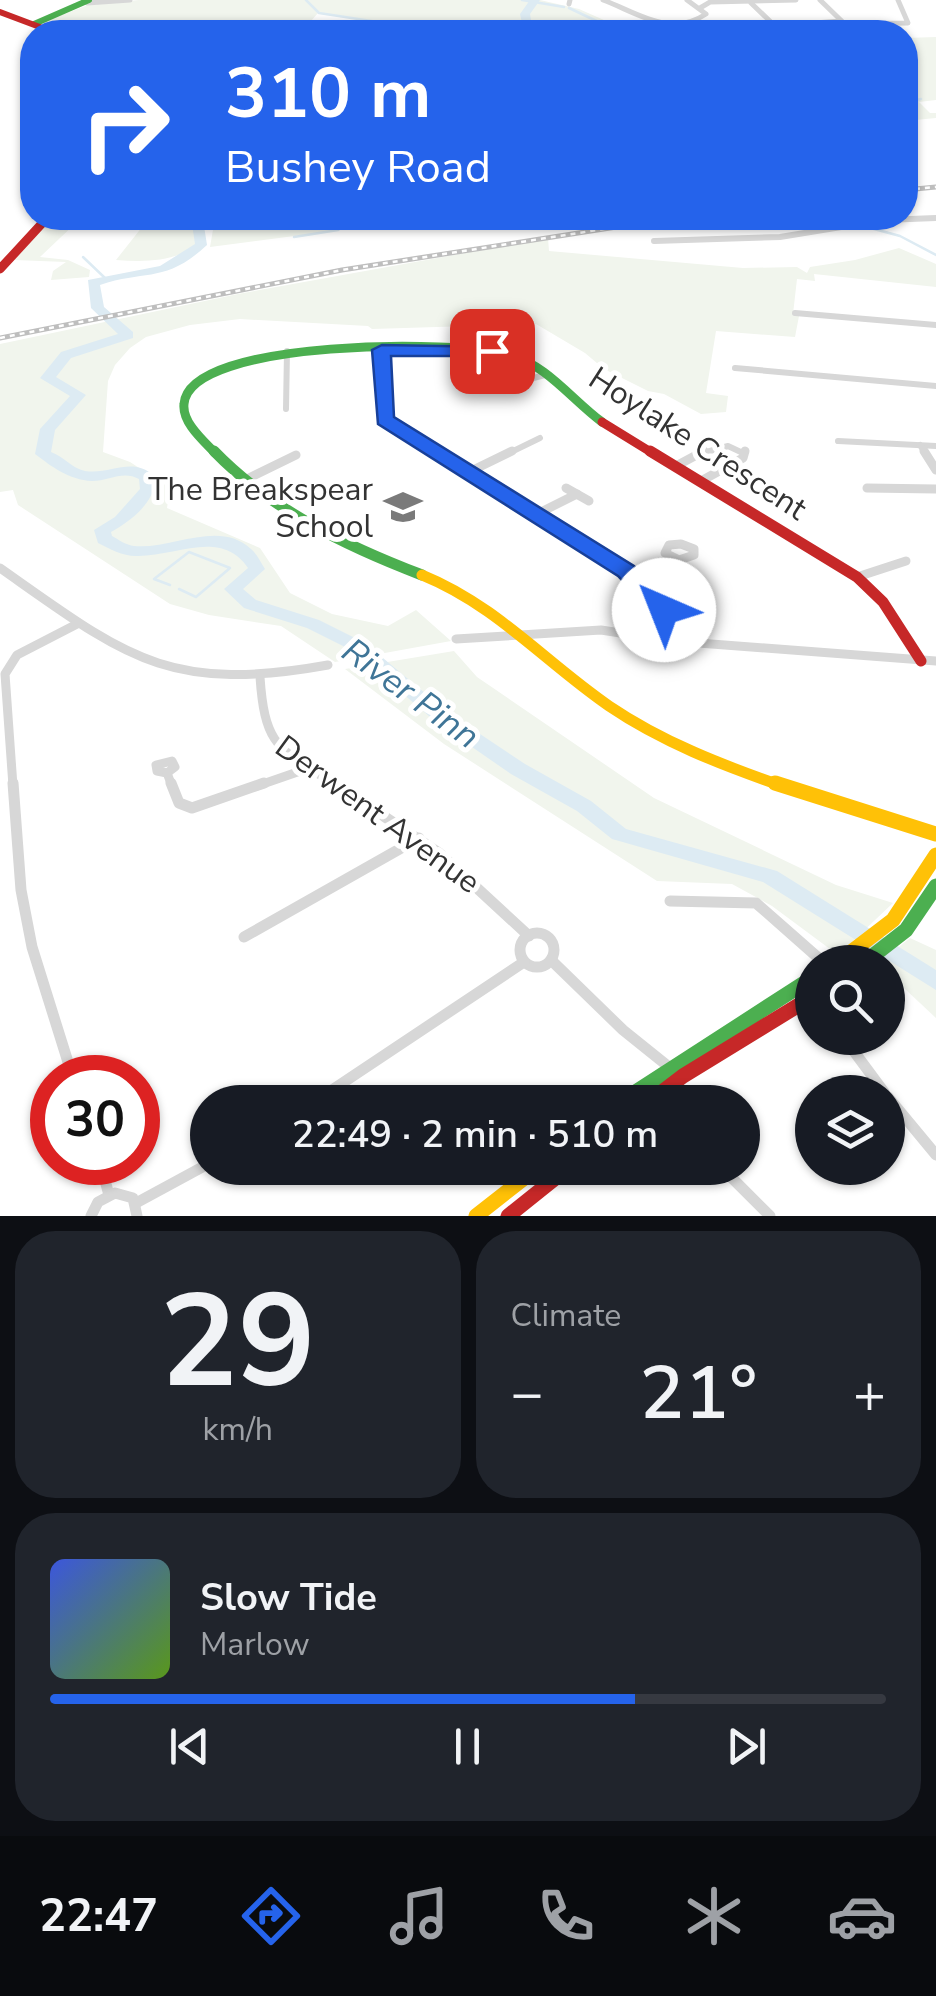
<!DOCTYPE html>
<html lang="en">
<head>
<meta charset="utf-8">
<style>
	:root { --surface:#171b24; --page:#20242c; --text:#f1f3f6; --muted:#9ea1a6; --line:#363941; --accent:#2563eb }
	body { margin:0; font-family:"Nunito Sans",sans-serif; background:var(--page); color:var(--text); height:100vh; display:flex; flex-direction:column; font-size:38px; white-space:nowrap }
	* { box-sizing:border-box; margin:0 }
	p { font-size:32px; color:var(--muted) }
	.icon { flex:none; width:55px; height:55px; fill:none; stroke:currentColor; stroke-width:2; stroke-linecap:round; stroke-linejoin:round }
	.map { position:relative; height:1216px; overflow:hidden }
	.sheet { display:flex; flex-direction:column; gap:15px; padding:15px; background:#0d0f14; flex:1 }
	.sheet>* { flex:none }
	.banner { position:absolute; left:20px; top:20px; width:898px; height:210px; border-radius:40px; box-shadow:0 2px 8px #0004; background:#2563eb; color:#fff; overflow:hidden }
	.tools { position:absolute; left:795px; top:945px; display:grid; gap:20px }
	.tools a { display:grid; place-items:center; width:110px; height:110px; border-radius:50%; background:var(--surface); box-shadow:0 2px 8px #0004; font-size:50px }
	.speed { position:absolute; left:30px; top:1055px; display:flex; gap:20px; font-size:50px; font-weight:700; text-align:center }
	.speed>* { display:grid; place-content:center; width:130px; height:130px; border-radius:50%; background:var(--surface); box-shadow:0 2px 8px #0004; line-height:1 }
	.speed .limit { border:15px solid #d22; background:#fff; color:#111 }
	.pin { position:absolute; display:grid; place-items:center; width:85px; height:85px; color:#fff; margin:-42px; border-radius:20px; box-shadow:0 5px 15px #0006 }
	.me { position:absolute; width:110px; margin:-55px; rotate:316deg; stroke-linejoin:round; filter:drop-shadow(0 0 8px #0008) }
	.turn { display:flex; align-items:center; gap:35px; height:210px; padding:0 40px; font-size:45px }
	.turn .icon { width:130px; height:130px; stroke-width:2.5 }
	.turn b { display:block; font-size:70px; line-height:85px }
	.big { font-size:75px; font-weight:600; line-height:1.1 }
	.sheet .card { flex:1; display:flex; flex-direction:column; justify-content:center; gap:15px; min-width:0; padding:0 35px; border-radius:40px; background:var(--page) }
	.sheet .dial { align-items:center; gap:0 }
	.dial b { font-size:130px; line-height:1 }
	.song { display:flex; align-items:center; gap:30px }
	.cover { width:120px; height:120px; border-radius:15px; background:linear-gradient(135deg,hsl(230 70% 55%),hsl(90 70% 35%)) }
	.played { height:10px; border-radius:5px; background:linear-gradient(90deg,var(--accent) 70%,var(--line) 70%) }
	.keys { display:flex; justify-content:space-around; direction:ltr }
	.heat { display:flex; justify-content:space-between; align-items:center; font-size:55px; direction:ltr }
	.sheet .tiles { flex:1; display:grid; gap:15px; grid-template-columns:1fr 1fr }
	.card:last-child { grid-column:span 2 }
	.trip { position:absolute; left:190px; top:1085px; width:570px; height:100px; border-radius:50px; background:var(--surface); box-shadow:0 2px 8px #0004; font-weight:600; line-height:100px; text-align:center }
	.tabs { display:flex; height:160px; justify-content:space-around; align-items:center; background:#090b0e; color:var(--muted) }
	.tabs .icon { width:70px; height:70px }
	.tabs .active { color:var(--accent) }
	.tabs b { font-size:45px; color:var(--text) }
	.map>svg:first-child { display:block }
</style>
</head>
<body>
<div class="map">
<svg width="936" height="1216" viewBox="0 0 936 1216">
	<rect width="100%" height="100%" fill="#fff"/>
	<g fill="#f1f5ed">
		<polygon points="139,0 540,0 579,9 631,32 438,32 318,13 304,29 295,32 54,32 41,23 88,5"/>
		<polygon points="936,37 936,100 919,102 930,113 936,113 936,118 905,121 905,38"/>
		<path d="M 51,218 L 351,218 L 333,231 L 210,247 L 214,224 L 196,223 L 198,245 C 173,262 146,262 116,260 L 146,222 L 79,220 L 40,257 L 68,260 L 90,270 L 89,277 L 51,280 L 53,271 L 66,262 L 14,260 Z"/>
		<polygon points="548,238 549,251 743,268 797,267 807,273 810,267 855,260 899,248 936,264 936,287 814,274 815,281 797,279 793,314 799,316 795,337 716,331 706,393 728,396 726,412 701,414 664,394 648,391 604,369 585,353 536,324 372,329 368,326 240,319 190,325 146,337 130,348 115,365 108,381 103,452 130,462 170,488 167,508 260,548 290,593 332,614 388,626 416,610 451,641 335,662 281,626 209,615 170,604 18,505 13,490 0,492 0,344 238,294"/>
		<polygon points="454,651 477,677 654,798 836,885 893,903 838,955 772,906 732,884 657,881 444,744 345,669"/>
		<polygon points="910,938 936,950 936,1018 888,973 888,962 880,962"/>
	</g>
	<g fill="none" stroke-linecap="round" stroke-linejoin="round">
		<g stroke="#ddebf3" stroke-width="2.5">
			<polyline points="306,0 319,13 443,32"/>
			<polyline points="522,0 564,7"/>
			<polyline points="569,8 605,25"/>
			<polyline points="608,27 620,32"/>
			<polyline points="905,102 921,99"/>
			<polyline points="833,218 851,222"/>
			<polyline points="863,226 900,236 936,255"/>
			<polyline points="294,237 338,230 354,218"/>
			<polyline points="83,257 105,278"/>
			<polyline points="170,585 154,579 189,552 230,568 196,597 179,589"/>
		</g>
		<g fill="#ddebf3" fill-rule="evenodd">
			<polygon points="530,0 540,0 530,14 533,32 524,32 520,14"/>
			<path d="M 202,218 L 216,218 L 204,226 L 207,245 C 165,284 147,269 100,285 L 104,307 L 133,332 L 133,338 L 71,358 L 56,377 L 86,395 L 55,430 L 51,452 C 65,457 71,468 85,471 C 111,475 133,455 155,477 C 157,501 131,521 111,532 L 112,536 C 119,540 126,545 134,546 C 171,550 219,519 251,549 C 257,554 261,563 265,569 L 243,589 L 256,600 L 319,620 L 365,643 L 450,714 L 525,764 L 591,801 L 626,829 L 777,871 L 936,970 L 936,990 L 763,882 L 612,839 L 577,811 L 511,774 L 436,722 L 353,651 L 307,628 L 244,608 L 224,589 L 248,568 C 221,528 175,557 136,556 C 122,556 110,549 98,543 L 94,530 L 115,517 L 140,489 L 139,479 C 123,470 109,481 92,481 C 69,480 51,466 35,454 L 40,429 L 70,396 L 40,378 L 61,352 L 118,334 L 91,308 L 88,280 L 160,266 L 195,244 L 192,224 Z"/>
		</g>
		<g stroke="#d7d7d7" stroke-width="5">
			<path d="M 603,0 C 638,13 670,38 706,14 L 687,0"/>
			<polyline points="820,0 852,31"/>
			<polyline points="87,3 130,0"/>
			<polyline points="751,3 775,26 841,21"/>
			<polyline points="569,4 570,0"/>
			<polyline points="700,8 710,2 796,0"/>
			<polyline points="844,24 908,23 898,0"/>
		</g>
		<g stroke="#d7d7d7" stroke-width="6">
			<polyline points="654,241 780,237 884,220 936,218"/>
			<polyline points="795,313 936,325"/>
			<polyline points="382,350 385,420 439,454"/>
			<polyline points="735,368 936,386"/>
			<polyline points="487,390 545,375"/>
			<polyline points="286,409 287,351"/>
			<polyline points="838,441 936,446"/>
			<polyline points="920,445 926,454"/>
			<polyline points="507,454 540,438"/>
			<polyline points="699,454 728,446 745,454"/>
		</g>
		<g stroke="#d7d7d7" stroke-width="9">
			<polyline points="435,451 626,571 663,610 672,627 672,641"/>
			<polyline points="924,451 936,470"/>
			<polyline points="676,466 704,451"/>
			<polyline points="469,472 512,451"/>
			<polyline points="243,481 296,455"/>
			<polyline points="701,481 743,458 745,451"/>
			<polyline points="566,488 589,501"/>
			<polyline points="867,488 936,489"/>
			<polyline points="535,515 577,494"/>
			<polygon points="681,544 694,549 694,555 679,560 665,553 669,545"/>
			<path d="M 0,568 C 125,656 167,694 328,665"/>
			<polyline points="857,577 906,561"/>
			<polyline points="634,579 673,559"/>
			<polyline points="456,639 601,630 672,641 936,661"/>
			<path d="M 260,677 C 265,750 280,748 337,786"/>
			<polygon points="172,761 175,767 167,773 157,771 156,765"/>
			<polyline points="167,773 172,786"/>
			<polyline points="13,786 5,674 17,655 79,623"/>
			<polyline points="257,786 309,768"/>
		</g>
		<g stroke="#d7d7d7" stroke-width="11">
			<polyline points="13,783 21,890 32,947 73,1078"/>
			<polyline points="171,783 179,803 192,808 264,783"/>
			<polyline points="334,783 439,853 529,936"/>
			<polyline points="670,901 756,903 823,962"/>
			<circle cx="537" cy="950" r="17"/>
			<polyline points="244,937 419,838"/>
			<polyline points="551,960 623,1030 669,1067"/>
			<polyline points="844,1038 884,1092"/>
			<polyline points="888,1097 936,1155"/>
			<polyline points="314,1102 524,962"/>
			<polyline points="100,1162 109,1195"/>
			<polyline points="722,1168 770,1216"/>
			<polyline points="136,1203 208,1164"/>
			<polyline points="91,1216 98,1202 115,1193 133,1198 137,1216"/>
		</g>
		<polyline stroke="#4caf50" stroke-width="6" points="34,24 89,0"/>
		<path stroke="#4caf50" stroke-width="9" d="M 216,454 C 204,441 182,423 184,404 C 189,338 461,340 510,355 C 547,365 572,400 602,422"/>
		<path stroke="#4caf50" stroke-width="11" d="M 214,451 C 271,510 346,546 422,575"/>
		<g stroke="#4caf50" stroke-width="15">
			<polyline points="865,962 906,930 936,886"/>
			<polyline points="620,1102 812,978"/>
		</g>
		<path stroke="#ffc107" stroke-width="11" d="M 422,575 C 496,605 545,662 609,706 C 662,742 722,765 782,786"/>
		<g stroke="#ffc107" stroke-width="15">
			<polyline points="775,783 936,834"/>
			<polyline points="838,962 893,920 936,855"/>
			<polyline points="476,1216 537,1168"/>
		</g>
		<polyline stroke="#c62828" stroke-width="6" points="0,12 53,32"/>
		<g stroke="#c62828" stroke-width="9">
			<polyline points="0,269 47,218"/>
			<polyline points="602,422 654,454"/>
		</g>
		<polyline stroke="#c62828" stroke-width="11" points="650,451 857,577 883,602 921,661"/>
		<g stroke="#c62828" stroke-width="15">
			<polyline points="649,1102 683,1076 812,997"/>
			<polyline points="508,1216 568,1168"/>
		</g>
		<g stroke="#bebebe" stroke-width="5">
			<g id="rail">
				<polyline points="905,190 936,187"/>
				<polyline points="0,338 342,270 674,218"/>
			</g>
		</g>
		<use href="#rail" stroke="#fff" stroke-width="2.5" stroke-dasharray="5" stroke-linecap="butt"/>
	</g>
	<polygon fill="#2563eb" stroke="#184099" stroke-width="2.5" points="382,345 499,347 501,351 492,356 391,356 394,417 634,566 672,605 675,610 672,615 655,615 618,576 378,424 372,350"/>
	<defs>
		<g id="school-bare" transform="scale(3)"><path d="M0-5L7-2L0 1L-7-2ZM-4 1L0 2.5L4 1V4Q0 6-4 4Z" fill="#7a7a7a" stroke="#fff" stroke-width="2.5" paint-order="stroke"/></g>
	</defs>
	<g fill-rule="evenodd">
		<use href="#school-bare" x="403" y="507"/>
	</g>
	<g text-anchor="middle" stroke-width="10" stroke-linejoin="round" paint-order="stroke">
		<g font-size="32" fill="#333" stroke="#fff">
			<text transform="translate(698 443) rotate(33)" y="11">Hoylake Crescent</text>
			<text transform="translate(378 814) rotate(36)" y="11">Derwent Avenue</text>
		</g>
		<g font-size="32" fill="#333" stroke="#fff" text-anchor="end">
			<text x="373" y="500">The Breakspear<tspan x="373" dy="37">School</tspan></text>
		</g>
		<g font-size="35" font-style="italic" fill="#3f7597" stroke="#fff">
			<text transform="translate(411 693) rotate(36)" y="12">River Pinn</text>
		</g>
	</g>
</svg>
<div class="tools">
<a><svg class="icon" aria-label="search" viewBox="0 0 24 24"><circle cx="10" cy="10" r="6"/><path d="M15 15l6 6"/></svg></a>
<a><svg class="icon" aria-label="layers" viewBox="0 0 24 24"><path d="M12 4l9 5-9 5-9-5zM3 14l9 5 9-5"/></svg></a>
</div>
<div class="speed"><div class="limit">30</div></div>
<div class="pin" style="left:492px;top:351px;background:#d93025"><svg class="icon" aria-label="arrive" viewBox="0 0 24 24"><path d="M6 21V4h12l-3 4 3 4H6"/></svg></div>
<svg class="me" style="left:664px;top:610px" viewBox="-20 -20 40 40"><circle r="19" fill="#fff"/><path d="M0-13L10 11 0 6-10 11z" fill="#2563eb"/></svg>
<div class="trip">22:49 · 2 min · 510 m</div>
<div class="banner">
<div class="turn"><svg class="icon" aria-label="right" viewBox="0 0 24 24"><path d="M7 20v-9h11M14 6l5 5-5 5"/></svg><div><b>310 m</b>Bushey Road</div></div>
</div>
</div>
<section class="sheet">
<div class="tiles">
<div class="card dial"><b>29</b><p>km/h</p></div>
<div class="card"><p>Climate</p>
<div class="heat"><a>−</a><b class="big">21°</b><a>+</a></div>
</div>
<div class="card">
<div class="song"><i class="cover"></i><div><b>Slow Tide</b><p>Marlow</p></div></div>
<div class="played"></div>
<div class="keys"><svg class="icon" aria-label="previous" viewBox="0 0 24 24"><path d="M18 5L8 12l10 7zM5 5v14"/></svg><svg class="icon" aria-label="pause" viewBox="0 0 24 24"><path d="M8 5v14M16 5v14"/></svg><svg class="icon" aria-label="next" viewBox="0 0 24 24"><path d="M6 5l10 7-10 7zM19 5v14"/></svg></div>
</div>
</div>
</section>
<nav class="tabs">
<b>22:47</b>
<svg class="icon active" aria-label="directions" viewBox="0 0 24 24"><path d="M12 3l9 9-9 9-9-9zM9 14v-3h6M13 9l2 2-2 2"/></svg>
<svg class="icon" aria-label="music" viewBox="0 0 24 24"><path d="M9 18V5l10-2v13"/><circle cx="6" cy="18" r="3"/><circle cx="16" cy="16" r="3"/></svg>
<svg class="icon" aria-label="phone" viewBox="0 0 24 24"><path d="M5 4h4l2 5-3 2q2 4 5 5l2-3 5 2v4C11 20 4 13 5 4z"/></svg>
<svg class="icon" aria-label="climate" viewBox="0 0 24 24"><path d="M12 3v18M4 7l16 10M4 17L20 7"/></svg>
<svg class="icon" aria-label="car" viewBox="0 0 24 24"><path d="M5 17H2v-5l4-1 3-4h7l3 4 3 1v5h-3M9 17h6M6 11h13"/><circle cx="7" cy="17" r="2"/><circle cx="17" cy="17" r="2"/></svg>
</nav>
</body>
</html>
